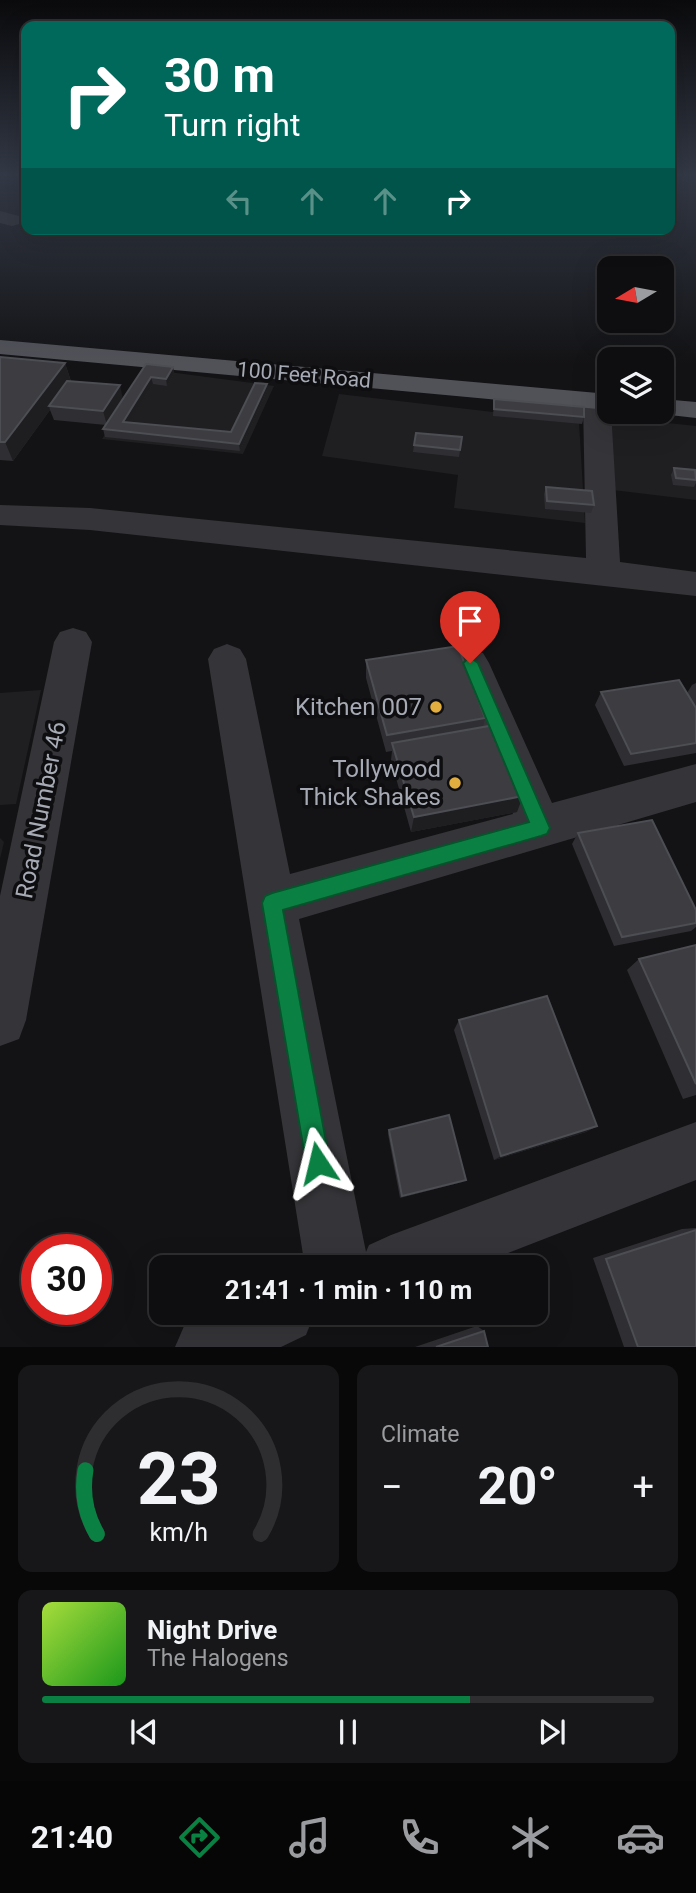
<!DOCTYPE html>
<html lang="en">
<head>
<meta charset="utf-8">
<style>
	:root { --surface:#0e0e10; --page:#171719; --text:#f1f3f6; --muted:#9b9c9f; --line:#2e2e30; --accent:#0b8043 }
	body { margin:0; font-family:Roboto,sans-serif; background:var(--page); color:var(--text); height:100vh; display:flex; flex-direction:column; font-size:26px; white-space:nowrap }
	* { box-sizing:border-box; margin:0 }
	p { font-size:23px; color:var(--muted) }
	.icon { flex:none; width:38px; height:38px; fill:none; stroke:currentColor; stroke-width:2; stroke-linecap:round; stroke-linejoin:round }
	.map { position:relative; height:1347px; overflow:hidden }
	.drawer { display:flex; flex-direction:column; gap:18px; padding:18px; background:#080809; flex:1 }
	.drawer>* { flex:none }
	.guide { position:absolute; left:21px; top:21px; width:654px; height:214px; border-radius:14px; box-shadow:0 7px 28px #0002,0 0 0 2px var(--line); background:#00695c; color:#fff; overflow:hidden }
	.needle { width:46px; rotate:260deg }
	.fabs { position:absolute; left:597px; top:256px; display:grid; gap:14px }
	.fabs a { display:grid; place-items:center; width:77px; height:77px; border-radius:14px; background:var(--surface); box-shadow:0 7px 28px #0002,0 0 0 2px var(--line); font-size:35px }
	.speed { position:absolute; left:21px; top:1234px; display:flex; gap:14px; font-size:35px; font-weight:700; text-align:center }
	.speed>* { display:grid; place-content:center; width:91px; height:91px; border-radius:50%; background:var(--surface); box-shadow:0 7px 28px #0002,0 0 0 2px var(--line); line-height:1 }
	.speed .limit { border:10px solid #d22; background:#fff; color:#111 }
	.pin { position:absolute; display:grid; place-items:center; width:60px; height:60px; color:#fff; margin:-72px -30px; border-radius:50% 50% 50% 0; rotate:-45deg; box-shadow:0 0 7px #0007 }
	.pin .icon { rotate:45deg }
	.me { position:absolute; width:77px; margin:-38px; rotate:350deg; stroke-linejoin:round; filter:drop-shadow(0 0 5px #0008) }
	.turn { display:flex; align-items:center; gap:24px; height:147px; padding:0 28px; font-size:32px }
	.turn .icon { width:91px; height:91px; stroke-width:2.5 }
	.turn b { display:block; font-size:49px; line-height:60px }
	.lanes { display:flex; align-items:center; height:66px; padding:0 28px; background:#0003; justify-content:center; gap:35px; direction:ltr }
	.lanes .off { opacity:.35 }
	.big { font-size:52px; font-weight:700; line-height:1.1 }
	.drawer .tile { flex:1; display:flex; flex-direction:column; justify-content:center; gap:10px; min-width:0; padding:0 24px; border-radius:14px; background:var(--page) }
	.drawer .dial { align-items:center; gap:0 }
	.dial svg { height:182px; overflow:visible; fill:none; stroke:var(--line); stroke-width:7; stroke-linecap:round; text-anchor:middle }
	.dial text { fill:var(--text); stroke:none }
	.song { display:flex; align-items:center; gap:21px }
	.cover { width:84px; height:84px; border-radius:10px; background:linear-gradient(135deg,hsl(80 70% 55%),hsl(120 70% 35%)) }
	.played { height:7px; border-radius:4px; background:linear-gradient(90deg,var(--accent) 70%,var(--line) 70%) }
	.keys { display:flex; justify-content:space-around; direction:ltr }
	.heat { display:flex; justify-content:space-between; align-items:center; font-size:38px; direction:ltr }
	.drawer .tiles { flex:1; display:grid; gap:18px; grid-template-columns:1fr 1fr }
	.tile:last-child { grid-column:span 2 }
	.trip { position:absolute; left:149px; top:1255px; width:399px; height:70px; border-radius:14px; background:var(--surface); box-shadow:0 7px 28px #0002,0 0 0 2px var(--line); font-weight:700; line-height:70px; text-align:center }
	.tabs { display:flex; height:112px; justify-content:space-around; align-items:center; background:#060606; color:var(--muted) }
	.tabs .icon { width:49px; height:49px }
	.tabs .selected { color:var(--accent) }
	.tabs b { font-size:32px; color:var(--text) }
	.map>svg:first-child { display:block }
</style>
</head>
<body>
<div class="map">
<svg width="696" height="1347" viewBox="0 0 696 1347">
	<rect width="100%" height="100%" fill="#131315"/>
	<g fill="#1f1f22">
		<polygon points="146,369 274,386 243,454 102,439"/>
		<polygon points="339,394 579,422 585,523 454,508 458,475 322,456"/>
		<polygon points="610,417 696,426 696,500 613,490"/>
		<polygon points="41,690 16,804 0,805 0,693"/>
	</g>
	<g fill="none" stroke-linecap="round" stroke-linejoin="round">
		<g fill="#353539" fill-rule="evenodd">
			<polygon points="0,211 19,216 22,220 19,224 12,226 0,223"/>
			<polygon points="597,393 607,395 609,411 611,411 620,562 696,572 696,596 90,530 0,525 0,505 90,508 586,558 583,401 587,395"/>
			<polygon points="73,628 86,632 92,642 26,1020 19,1039 0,1046 0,896 54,642 60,632"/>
			<polygon points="227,644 240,649 246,659 290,874 513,814 451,663 457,653 470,648 483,653 489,663 552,803 696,764 696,802 299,919 366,1252 369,1245 391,1235 696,1122 696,1180 472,1267 305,1267 208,659 214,649"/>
			<polygon points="209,1312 315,1312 306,1335 281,1347 175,1347 185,1324"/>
		</g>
		<g fill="#515258" fill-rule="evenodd">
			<polygon points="0,340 609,394 609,410 0,354"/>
			<polygon points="662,399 696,402 696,418 652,413 662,411"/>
		</g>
	</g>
	<g fill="#2f2f33">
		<polygon points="0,357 65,363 71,381 123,399 146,364 173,367 174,374 167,386 153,384 129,422 231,432 267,384 267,391 240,451 105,437 103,429 106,425 54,420 50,410 13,461 0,460"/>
		<polygon points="494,399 584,417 582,424 493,416"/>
		<polygon points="462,437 459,457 413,452 414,445"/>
		<polygon points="674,468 696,473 696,483 694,487 673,485 671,475"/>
		<polygon points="546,487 594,505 591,513 545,509 544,494"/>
		<polygon points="366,660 485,718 483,727 517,812 411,832 391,760 392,751 386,752 366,678"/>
		<polygon points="696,683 696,753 624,766 595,705 601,692 687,693 692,685"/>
		<polygon points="578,833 696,910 696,927 691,931 614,946 572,844"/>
		<polygon points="696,945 696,1095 683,1099 627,970 639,959"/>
		<polygon points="459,1020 597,1126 586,1132 494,1160 454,1030"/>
		<polygon points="389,1130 462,1182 400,1198 388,1134"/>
		<polygon points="696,1228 696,1347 624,1347 593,1258 682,1229"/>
		<polygon points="477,1326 484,1331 488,1347 415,1347"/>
	</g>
	<g fill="#1e1e21">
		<polygon points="65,363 71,382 49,406 50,410 13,461 5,442"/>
		<polygon points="173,367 174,374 167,386 166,379"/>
		<polygon points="151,377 153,384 125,429 123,422"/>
		<polygon points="267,384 267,391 240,451 239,444"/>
		<polygon points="120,385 123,399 107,425 103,411"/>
		<polygon points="523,796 517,812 411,832 414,817"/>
		<polygon points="0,838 4,842 0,859"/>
		<polygon points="597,1126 586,1132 494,1160 501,1156"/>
		<polygon points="466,1180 462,1182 400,1198 402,1196"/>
	</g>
	<g fill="#3c3c41" stroke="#4c4e53" stroke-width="2">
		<polygon points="0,357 65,363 5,442 0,442"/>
		<polygon points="146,364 173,367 166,379 151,377 123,422 231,432 255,383 267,384 239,444 103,429"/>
		<polygon points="67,381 120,385 103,411 49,406"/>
		<polygon points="494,399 584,407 584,417 494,409"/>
		<polygon points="416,433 462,437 460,450 414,445"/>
		<polygon points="674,468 695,470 696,480 676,478"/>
		<polygon points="546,487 592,491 594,505 547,501"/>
		<polygon points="458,646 485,718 387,735 366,660"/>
		<polygon points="679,680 696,708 696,743 631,754 601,692"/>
		<polygon points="495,725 523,796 414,817 392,743"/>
		<polygon points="652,820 696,910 696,923 622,937 578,833"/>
		<polygon points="696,945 696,1084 639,959"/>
		<polygon points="547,996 597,1126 501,1156 459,1020"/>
		<polygon points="449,1115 466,1180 402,1196 389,1130"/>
		<polygon points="696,1230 696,1347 638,1347 606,1259"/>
		<polygon points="484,1331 488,1347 436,1347"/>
	</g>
	<linearGradient id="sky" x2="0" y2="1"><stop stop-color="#0a0a0c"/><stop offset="0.48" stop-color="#333946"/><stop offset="1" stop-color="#333946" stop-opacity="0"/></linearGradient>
	<rect width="696" height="364" fill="url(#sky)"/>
	<polygon fill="#0b8043" stroke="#07532c" stroke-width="2" points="470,657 478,663 550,828 547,834 541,836 283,910 330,1163 327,1172 318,1175 309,1172 306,1163 262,903 265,896 272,893 529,822 463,663"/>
	<g fill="#e1ae3f" stroke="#0e0e10" stroke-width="2.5">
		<circle cx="436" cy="707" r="7"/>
		<circle cx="455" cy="783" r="7"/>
	</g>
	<g text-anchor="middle" stroke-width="7" stroke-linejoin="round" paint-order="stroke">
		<g font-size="21" fill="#a6aab4" stroke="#0e0e10">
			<text transform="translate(304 375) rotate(5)" y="7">100 Feet Road</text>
		</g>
		<g font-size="24" fill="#a6aab4" stroke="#0e0e10" text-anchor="end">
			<text x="422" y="715">Kitchen 007</text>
			<text x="441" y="777">Tollywood<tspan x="441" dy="28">Thick Shakes</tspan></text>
		</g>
		<g font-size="24" fill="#a6aab4" stroke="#0e0e10">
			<text transform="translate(41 810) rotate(-79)" y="8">Road Number 46</text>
		</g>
	</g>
</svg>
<div class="fabs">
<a><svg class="needle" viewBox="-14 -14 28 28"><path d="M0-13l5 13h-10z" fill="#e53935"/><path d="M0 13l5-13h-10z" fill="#9b9c9f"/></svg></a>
<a><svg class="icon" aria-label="layers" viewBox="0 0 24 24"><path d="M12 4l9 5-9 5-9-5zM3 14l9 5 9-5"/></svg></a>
</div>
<div class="speed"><div class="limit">30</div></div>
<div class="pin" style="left:470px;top:663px;background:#d93025"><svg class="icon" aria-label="arrive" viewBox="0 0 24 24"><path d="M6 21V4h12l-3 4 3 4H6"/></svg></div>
<svg class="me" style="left:318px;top:1163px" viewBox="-20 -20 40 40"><path d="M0-17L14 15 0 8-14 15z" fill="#0b8043" stroke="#fff" stroke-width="4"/></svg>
<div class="trip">21:41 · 1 min · 110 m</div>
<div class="guide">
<div class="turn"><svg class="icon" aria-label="right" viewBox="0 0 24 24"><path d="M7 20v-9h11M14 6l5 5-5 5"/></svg><div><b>30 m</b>Turn right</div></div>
<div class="lanes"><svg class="icon off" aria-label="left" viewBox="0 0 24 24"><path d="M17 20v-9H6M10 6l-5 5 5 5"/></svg><svg class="icon off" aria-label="ahead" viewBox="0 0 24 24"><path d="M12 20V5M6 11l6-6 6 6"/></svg><svg class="icon off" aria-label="ahead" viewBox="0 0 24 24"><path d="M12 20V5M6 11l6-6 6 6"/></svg><svg class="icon" aria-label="right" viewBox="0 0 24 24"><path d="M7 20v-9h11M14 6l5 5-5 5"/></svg></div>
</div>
</div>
<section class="drawer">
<div class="tiles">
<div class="tile dial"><svg viewBox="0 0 100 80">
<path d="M14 69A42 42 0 1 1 86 69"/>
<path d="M14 69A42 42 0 0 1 9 41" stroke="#0b8043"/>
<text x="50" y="56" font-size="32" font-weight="700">23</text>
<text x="50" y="72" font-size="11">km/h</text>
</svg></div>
<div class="tile"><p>Climate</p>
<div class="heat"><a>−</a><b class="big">20°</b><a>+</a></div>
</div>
<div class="tile">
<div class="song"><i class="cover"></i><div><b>Night Drive</b><p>The Halogens</p></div></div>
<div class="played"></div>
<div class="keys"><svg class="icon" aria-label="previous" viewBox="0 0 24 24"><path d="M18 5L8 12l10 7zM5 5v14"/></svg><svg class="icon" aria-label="pause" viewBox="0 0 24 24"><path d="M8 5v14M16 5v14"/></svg><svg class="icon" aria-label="next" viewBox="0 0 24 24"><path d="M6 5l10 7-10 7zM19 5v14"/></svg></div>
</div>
</div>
</section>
<nav class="tabs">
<b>21:40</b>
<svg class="icon selected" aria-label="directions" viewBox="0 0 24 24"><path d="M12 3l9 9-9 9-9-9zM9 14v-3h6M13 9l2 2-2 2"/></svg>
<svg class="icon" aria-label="music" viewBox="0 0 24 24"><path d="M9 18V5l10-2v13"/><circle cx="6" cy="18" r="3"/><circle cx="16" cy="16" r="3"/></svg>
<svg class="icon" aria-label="phone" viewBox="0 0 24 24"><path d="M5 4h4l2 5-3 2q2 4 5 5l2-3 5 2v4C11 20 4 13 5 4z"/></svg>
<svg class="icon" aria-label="climate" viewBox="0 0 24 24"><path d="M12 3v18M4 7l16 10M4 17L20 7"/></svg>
<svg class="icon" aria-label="car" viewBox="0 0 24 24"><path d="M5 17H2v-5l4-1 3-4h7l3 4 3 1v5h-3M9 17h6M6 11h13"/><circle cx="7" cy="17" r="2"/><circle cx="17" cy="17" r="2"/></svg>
</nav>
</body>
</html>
